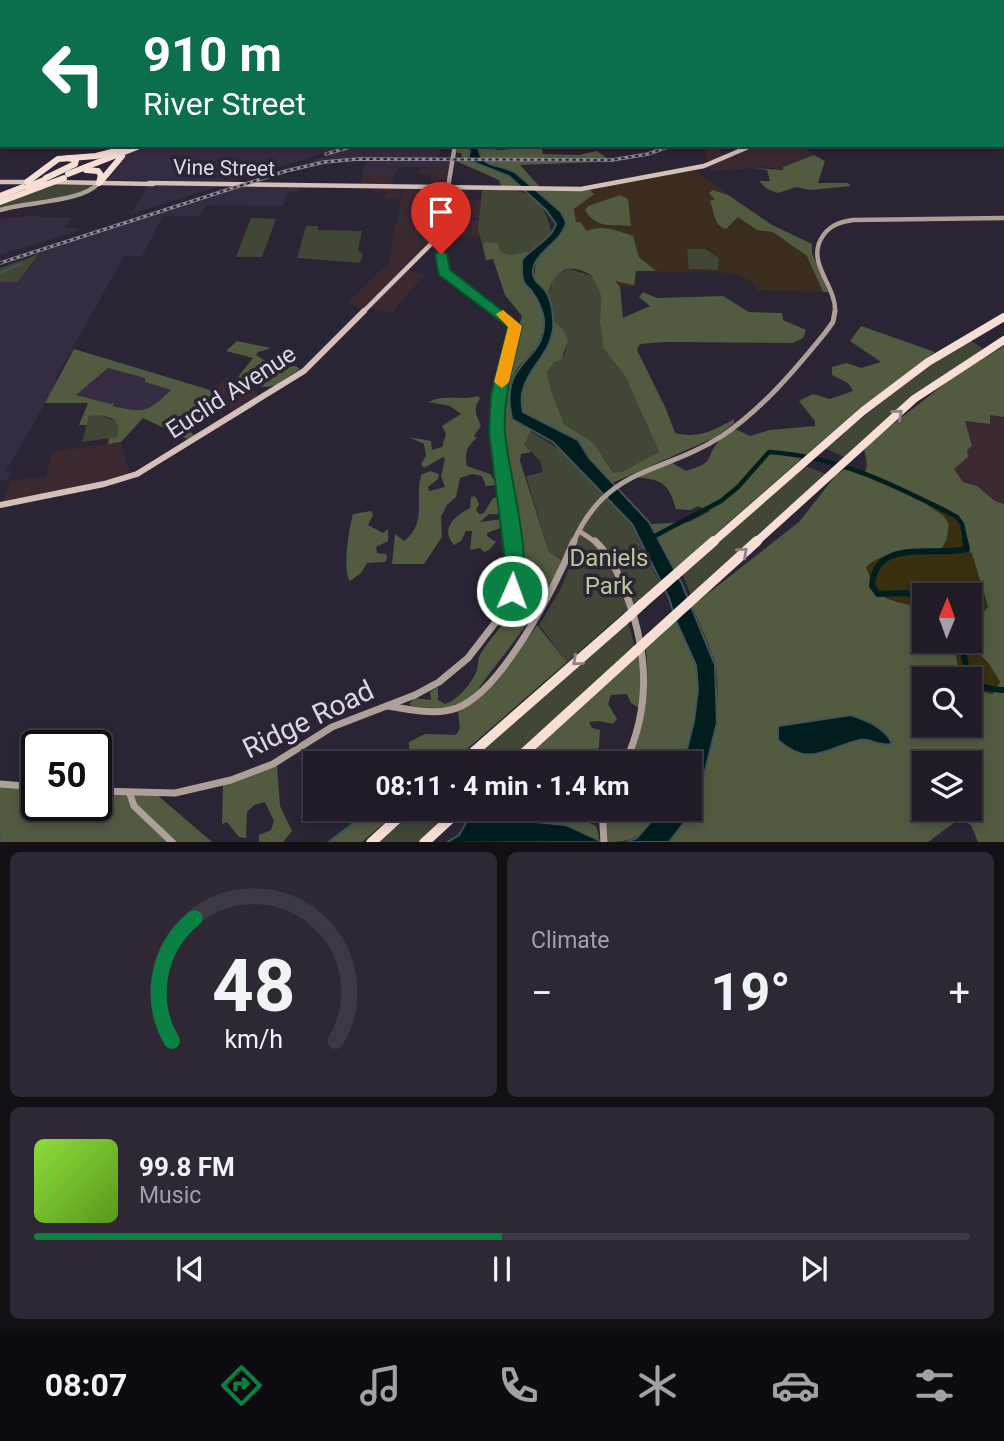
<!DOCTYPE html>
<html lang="en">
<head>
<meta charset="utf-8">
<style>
	:root { --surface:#201b27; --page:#2d2833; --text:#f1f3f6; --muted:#a2a1a7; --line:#3d3944; --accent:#0b8043 }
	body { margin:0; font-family:Roboto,sans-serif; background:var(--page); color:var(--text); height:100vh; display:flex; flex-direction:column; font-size:26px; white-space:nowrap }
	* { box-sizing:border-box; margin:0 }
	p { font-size:23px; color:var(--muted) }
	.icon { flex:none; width:38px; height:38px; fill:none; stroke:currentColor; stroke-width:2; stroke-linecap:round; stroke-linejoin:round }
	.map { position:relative; height:842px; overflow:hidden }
	.drawer { display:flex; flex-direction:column; gap:10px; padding:10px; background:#120f15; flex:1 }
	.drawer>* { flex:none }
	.hud { position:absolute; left:0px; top:0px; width:1004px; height:147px; box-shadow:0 4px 10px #0003,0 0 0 2px var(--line); background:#0b6e4f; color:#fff; overflow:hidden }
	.needle { width:46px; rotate:1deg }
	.buttons { position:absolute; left:912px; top:583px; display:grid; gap:14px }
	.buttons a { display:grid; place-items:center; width:70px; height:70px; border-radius:0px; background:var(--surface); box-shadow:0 4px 10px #0003,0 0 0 2px var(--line); font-size:35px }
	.speed { position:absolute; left:21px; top:730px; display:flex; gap:14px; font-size:35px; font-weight:700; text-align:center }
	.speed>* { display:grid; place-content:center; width:91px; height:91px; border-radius:50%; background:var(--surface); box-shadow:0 4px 10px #0003,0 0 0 2px var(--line); line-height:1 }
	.speed .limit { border:4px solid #111; border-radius:10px; background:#fff; color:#111 }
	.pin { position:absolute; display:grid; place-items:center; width:60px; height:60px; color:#fff; margin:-72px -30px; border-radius:50% 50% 50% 0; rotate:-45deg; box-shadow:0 0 7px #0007 }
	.pin .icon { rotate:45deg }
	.me { position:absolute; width:77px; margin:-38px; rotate:2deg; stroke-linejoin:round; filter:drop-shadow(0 0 5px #0008) }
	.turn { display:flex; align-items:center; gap:24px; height:147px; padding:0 28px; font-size:32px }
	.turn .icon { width:91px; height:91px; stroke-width:2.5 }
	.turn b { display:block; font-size:49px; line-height:60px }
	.big { font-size:52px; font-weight:700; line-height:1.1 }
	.drawer .tile { flex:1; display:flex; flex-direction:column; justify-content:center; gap:10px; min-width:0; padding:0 24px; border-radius:10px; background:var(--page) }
	.drawer .dial { align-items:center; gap:0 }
	.dial svg { height:182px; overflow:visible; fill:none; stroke:var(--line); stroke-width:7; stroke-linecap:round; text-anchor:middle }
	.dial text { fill:var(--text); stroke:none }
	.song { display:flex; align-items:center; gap:21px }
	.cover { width:84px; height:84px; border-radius:10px; background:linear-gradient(135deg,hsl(90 70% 55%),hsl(90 70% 35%)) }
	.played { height:7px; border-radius:4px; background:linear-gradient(90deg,var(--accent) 50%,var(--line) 50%) }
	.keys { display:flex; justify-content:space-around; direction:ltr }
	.heat { display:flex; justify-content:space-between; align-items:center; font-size:38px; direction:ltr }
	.drawer .tiles { flex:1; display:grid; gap:10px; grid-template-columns:1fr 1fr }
	.tile:last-child { grid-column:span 2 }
	.trip { position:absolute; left:303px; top:751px; width:399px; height:70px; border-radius:0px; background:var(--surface); box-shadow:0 4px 10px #0003,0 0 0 2px var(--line); font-weight:700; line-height:70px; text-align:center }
	.tabs { display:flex; height:112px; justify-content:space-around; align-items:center; background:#0d0b10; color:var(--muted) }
	.tabs .icon { width:49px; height:49px }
	.tabs .on { color:var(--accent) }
	.tabs b { font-size:32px; color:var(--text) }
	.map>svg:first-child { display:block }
</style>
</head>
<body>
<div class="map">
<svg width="1004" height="843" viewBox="0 0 1004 843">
	<rect width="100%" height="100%" fill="#2b2434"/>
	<g fill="#3b2932">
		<polygon points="731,145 752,145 739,152 755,145 799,145 814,155 784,167 783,170 767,167 714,171 706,166 709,164 705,148 719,149 725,158 737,152"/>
		<polygon points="420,168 451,168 442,220 479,220 479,237 439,236 406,269 424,275 392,313 369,308 365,310 348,303 383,267 390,267 389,260 403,186 431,186 431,174 419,174"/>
		<polygon points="363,174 394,174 392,186 401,186 399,199 385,199 387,192 374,192 376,186 360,185"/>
		<polygon points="468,189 470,200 481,200 480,218 446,220 450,190"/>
		<polygon points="228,377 247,384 260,395 234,413 210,390"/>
		<polygon points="989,414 1004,417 1004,504 995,501 977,486 963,482 953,469 967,457 964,421 989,424"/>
		<polygon points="121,442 130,476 2,503 11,481 46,477 52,452"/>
	</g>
	<g fill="#352c41">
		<polygon points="164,145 350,145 231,182 108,180 127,153 147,146 152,150"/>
		<polygon points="359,145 454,145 454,149 440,149 438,160 452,161 451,168 398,167 396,174 363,174 366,159 315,165 314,163 314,160"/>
		<polygon points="148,185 220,186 131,214"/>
		<polygon points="244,185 300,186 298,192 288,192 283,206 206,205 200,216 163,216 142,256 124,256 55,380 58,381 6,471 11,472 8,479 0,481 0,282 18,281 40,252"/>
		<polygon points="27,216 72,218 65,228 85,229 0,255 0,219"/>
		<polygon points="107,368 145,378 145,382 171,390 150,409 140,412 75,395"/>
	</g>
	<polygon fill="#3b2c20" points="693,170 772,225 812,244 812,253 828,292 756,290 754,283 735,273 636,271 636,286 621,287 616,290 577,245 562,191"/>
	<g fill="#414637">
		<polygon points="51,184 93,185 90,192 78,197 40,200 0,209 0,203"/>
		<path d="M 482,190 C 524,190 541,188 552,234 L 529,251 L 486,260 L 478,229 Z"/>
		<polygon points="251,218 276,219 262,257 236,257"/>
		<polygon points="306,226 318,226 318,230 362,231 358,250 363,254 360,263 297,258"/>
		<polygon points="687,249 705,249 719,258 718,270 689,269"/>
		<polygon points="40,252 18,282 0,282 0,268 32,257"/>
		<path d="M 570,269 L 592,276 L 601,296 L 600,322 L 603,348 L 625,376 L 659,452 L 622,473 L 613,473 L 594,443 L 564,424 L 551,391 L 547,371 C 552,364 561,359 565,353 C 570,344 560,325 553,320 L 547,295 L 555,275 Z"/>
		<polygon points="970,340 983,349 928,386 844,457 825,448 924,368"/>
		<polygon points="100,415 117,422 120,431 118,437 82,442 89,416"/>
		<polygon points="530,431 562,451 631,524 659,582 567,662 539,625 561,588 571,564 549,552 526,476 543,472 540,461 524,444"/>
		<polygon points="805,466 826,474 691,595 682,573"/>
		<polygon points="628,622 635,647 505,763 468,763"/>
		<polygon points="417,809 455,809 418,842 378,843"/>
	</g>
	<g fill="#525a40" fill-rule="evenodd">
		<polygon points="457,145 465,145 470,151 468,160 509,176 521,187 501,186 499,180 456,161 463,159 461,153 457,153"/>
		<path d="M 478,145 L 493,145 L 496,150 C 510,150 527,144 541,146 L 543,154 L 579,155 L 597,151 L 607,158 L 481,158 Z"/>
		<polygon points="814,155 825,161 818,183 848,183 851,186 810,190 796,187 778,193 767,189 759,181 770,181 767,170 754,168 783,170 783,167"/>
		<polygon points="482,160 598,162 520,165 540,187 531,187"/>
		<path d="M 589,189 L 594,194 L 574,209 L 576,222 L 580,222 L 587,231 C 602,224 618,231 633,236 L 639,257 L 656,271 L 636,271 L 634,285 L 615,281 L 620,287 L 623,318 L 650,306 L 639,297 L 643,292 L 657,298 L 723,296 L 749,312 L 782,313 L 783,320 L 806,330 L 803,338 L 793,343 L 666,342 L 640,344 L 637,350 L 666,409 L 675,433 C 698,439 715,430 734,419 L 734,423 L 716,437 L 612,483 L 589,458 L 578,440 L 523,412 C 513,375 552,355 553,320 L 563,329 L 568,341 L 561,360 L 555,362 L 547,371 L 551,391 L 564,424 L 594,443 L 613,473 L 622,472 L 659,452 L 625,376 L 603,348 L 600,322 L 601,296 L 592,276 C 568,260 554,272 547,295 L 534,278 L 536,262 L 566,226 L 561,212 L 535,190 Z"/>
		<path d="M 713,190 L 728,195 L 772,225 L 812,244 L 812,253 L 828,292 L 823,292 L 807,256 L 773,232 L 757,230 L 738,217 L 726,229 C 713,225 715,213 710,201 L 715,199 L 709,193 Z"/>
		<path d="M 620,195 L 628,199 L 631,226 C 613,224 597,230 585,210 L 588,206 Z"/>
		<path d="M 487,242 L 497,243 L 501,252 L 510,255 L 529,251 L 522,260 L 524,283 L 533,292 L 543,314 L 544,327 L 538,345 L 516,370 L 511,382 L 512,419 L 531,430 L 524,444 L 531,452 L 521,454 L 520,461 L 549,552 L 562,560 C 546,602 520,634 493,669 C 483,681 475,698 460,704 C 444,710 428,708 412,706 L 409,704 L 415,698 L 431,700 L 430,692 L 438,687 L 438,700 L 445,704 C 458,700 472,683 477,670 C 479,664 477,660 480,655 C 489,638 506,625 512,606 C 528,552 498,475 500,415 C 500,383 512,347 522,316 L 505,295 L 493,259 L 486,260 L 483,244 Z"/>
		<path d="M 861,326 L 935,352 L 860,408 L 674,570 L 650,524 L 689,522 L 710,511 L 698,506 L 691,510 L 676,509 C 668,482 662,480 635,477 L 669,461 L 686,471 C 717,462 704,458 719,441 C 723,436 729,432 733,428 L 750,436 L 770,430 L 815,426 L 815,421 L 799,401 L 813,394 L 830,399 L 853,391 L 848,383 L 832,375 L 832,367 L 847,363 L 861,368 L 881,362 L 850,341 Z"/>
		<polygon points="237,341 271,348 258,352 256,355 277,368 296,366 300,369 276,385 267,387 255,386 238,377 253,358 226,351"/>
		<path d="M 1004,346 L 1004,417 L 990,415 L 990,424 L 965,421 L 972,446 L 967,450 L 968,457 L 954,469 L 963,482 L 977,486 L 995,501 L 1004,504 L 1004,842 L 978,842 L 971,825 L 959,819 L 928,842 L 669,843 C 704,800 723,722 716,667 C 714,655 698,620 692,606 L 799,522 L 836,475 L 845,469 L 865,473 L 867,465 L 864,447 L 957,374 ZM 927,506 L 962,524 L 967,549 L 972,554 L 988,607 L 970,622 L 968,641 L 989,664 L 1000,682 L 992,694 L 976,690 L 970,684 L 970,724 L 924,724 L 924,679 L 965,679 L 958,666 L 953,641 L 924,640 L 924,608 L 875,560 L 908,551 L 941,550 L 947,539 L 949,524 L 943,515 ZM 924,763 L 970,763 L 970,808 L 924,808 Z"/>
		<path d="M 74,349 L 210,390 L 215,396 L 202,409 L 180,423 L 194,435 L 187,439 L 143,418 L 121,442 L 108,444 L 109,438 L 117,437 C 124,417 104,414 89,416 L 87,425 L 79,425 L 88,403 L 45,403 ZM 108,368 L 145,378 L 145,382 L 171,390 C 147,413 145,413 113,406 L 114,402 L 111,404 L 76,395 Z"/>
		<path d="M 478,396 L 480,399 C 472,409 477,416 481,426 L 474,436 L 477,438 C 467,445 464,454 467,466 L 490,474 L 497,485 L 486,486 L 482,476 L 472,474 L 460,478 L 456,497 L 447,505 L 441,517 L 442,537 L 424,564 L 392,564 L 395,534 L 404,541 C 427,524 415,499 421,475 L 430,471 L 439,474 L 438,479 L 428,487 L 429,491 L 445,487 L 441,476 L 445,459 L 443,457 L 424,468 L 421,464 L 426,456 L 424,444 L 409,437 L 431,441 L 432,450 L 442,447 L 446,434 L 442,426 L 461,414 L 450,406 L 429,402 C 444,394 462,401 478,396 Z"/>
		<path d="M 475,496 L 479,504 L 476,510 L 479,514 L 484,513 L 493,498 L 501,497 L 503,508 L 500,514 L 489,514 L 480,522 L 503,519 L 503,527 L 487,533 L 487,536 L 496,542 L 489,550 L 484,552 L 480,548 L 470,550 L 472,531 L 466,531 L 461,541 L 454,545 C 439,529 456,515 470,508 L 471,497 Z"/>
		<path d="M 371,511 L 373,515 L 368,525 L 383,533 L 388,529 L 388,541 L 376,547 L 377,553 L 386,554 L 387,558 L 385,562 L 367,563 L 361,573 L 350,581 C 342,570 349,528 353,514 Z"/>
		<path d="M 676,621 C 684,635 693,650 696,666 C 702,698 694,735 680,763 L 627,763 C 645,727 650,690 646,649 Z"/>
		<path d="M 537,625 L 567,662 L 451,763 L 410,763 L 409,742 L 425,734 L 456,735 L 460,728 L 458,712 C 491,696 515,654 537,625 Z"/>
		<polygon points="642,650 642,710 631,703 627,694 611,695 608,704 617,719 613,724 599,721 589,722 592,728 600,730 599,747 594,757 589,760 589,763 566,763 553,755 548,757 548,763 521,763"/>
		<polygon points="277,763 280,806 292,831 283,842 259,842 259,835 271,830 274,821 265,802 254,805 247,812 246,838 239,837 227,822 222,824 223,785"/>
		<polygon points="0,784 37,787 37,805 96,805 96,791 156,794 212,842 0,842"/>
		<path d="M 604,808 L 662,809 C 644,833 637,843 606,842 Z"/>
		<polygon points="394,809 401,809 362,842 328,843 355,822 371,822 381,812"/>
		<polygon points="471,809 561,809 596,826 599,836 597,840 565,825 463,816"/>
	</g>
	<g fill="#372f0e">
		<path d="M 912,494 C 926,500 953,507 961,522 C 966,533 962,545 972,554 L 988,607 L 970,627 L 970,595 L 924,595 L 924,608 C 890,599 879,605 866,567 C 884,550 916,550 941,550 L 947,539 L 949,524 L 943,515 Z"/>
		<polygon points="953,641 968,641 989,664 1000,682 993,694 976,690 970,684 970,679 961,675"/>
	</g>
	<g fill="#021d1e" stroke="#435559" stroke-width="2">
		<path d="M 465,145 L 478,145 C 480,171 500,162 517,174 L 561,212 L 566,222 C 563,242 536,250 533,270 C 532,282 541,284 546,292 C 552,301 554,319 553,329 C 549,361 514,376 523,412 L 578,440 L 589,458 L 649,522 L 682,584 L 715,665 L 717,723 L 699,795 L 692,812 L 669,842 L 627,842 L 637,838 L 662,809 L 690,808 L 690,763 L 680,763 L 687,749 L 694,721 L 698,689 L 696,665 L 676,621 L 669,598 L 632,524 L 553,442 L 512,419 C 499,359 542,365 544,325 C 545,314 538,299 531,290 C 529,288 525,285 524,282 C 521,276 522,267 522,260 C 532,247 552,239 556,224 L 546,210 L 509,176 L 468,160 L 470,151 Z"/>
		<path d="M 851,715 C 865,720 887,728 892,744 C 881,747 870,738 860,740 C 827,747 810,769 778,740 L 778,726 Z"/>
		<polygon points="470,816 566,825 603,842 446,843 459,835"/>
	</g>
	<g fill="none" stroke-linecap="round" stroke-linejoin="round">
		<g stroke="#435559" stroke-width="2">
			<polyline points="189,0 191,2"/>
			<polyline points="0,273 21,264"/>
		</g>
		<g stroke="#435559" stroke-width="2.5">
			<polyline points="0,836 2,843"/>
			<polyline points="328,843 355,822 371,822 381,812 394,808"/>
		</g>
		<path stroke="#021d1e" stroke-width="4.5" d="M 653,537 L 721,501 L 738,487 L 769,452 C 837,456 897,486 957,517 L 962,524 L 966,543"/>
		<g stroke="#021d1e" stroke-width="6">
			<path d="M 924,599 L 906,593 L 878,594 L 872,586 C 875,537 934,557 967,549 L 965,541"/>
			<path d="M 962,640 C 966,672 967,689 1004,690"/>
		</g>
		<g stroke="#ae9f99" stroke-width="3.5">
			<polyline points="908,0 911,2"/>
			<polyline points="523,2 525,0"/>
			<polyline points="939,2 943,0"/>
		</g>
		<g stroke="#ae9f99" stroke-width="4.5">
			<polyline points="448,187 455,145"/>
			<path d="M 0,210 C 29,201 80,203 99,183"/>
			<polyline points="439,236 444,272 497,312"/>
			<path d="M 835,312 C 837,287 807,264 821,239 C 828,226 839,222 853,220 L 1004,218"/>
		</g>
		<g stroke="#ae9f99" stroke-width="5">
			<polyline points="495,311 515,326 499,395 497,432 510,543"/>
			<polyline points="579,531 597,543"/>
			<path d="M 573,543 C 607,465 662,475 722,436 C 763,408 794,371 825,333 L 833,322 L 835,311"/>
		</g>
		<g stroke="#ae9f99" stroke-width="7">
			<path d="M 595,541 C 611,556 620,576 627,596 C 648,654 651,707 625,763"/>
			<path d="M 387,706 C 409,709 435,716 457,708 C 503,690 556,585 574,541"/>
			<polyline points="0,784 37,787"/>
			<polyline points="96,791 175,793 231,780 273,764 332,727 415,695 439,682 468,658 505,610 515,581 510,541"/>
			<polyline points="130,794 134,806 173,843"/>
			<polyline points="602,808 604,843"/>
		</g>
		<g stroke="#d4c0b9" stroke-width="4.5">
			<polyline points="0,182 31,182"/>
			<polyline points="52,182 153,184"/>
			<polyline points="149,183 581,189 704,166 753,145"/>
			<polyline points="363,312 439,236 448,187"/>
		</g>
		<polyline stroke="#d4c0b9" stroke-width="6" points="0,505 104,484 137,474 304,371 364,311"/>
		<polyline stroke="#f7dfd6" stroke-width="4.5" points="777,2 782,0"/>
		<g stroke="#f7dfd6" stroke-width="6">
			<polyline points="86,170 98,171 101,175 99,183"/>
			<polyline points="68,174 142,145"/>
			<polyline points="46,178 75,164 76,160 68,158"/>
			<polyline points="101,181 122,156"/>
			<polyline points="27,182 58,159 96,156 124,149"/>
			<polyline points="0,196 23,187"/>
			<polyline points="0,202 40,187"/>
		</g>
		<g stroke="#f7dfd6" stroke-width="8">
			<polyline points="712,543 863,411 928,362 1004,317"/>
			<polyline points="755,543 914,399 1004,340"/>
		</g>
		<g stroke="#f7dfd6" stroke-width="10">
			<polyline points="642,604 714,541"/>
			<polyline points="650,638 757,541"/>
			<polyline points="461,763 629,616"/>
			<polyline points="513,763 636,651"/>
			<polyline points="371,843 409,808"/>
			<polyline points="424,843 462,808"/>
		</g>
		<g stroke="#8f8a96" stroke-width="3.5">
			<g id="rail">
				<polyline points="986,2 990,0"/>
				<polyline points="279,146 339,146"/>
				<polyline points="326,154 357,145"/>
				<polyline points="0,263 286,171 324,162 358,159 612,160 648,154 673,145"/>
			</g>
		</g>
		<use href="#rail" stroke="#2b2434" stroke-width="2" stroke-dasharray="3.5" stroke-linecap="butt"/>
		<g stroke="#f7dfd6" stroke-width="6">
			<polyline points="27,187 44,180"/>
			<polyline points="40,187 64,178"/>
		</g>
		<g stroke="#f7dfd6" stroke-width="10">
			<polyline points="629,616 642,604"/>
			<polyline points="636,651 650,638"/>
		</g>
	</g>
	<defs><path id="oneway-chevron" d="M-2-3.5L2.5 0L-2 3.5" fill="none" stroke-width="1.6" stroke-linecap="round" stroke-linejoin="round" transform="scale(1.75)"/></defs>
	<g stroke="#918285">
		<use href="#oneway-chevron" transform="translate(898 414) rotate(-41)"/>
		<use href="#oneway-chevron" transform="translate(743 552) rotate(-42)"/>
		<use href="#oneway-chevron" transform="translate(577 661) rotate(139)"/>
	</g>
	<path fill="#0b8043" stroke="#07532c" stroke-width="2" d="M 441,250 L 447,254 L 450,270 L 522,326 C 514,361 503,396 505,432 C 508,474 535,561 519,597 L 512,600 L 505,597 L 503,591 L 505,560 L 489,432 L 491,395 L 508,327 L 439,275 L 435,254 Z"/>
	<polygon fill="#f59e0b" points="503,310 522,326 509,382 502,388 494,382 508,327 496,314"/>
	<g text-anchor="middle" stroke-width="7" stroke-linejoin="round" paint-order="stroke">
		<g font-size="21" fill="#dcd8e2" stroke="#2b2434">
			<text transform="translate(224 168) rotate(1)" y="7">Vine Street</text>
		</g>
		<g font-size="24" fill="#dcd8e2" stroke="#2b2434">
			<text transform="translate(231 392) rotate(-33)" y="8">Euclid Avenue</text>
		</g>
		<g font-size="24" fill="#b9c995" stroke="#2b2434">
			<text x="609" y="566">Daniels<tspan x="609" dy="28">Park</tspan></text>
		</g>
		<g font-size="28" fill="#dcd8e2" stroke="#2b2434">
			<text transform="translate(308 719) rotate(-26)" y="10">Ridge Road</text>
		</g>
	</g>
</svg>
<div class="buttons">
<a><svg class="needle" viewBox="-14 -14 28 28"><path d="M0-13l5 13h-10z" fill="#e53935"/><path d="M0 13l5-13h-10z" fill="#a2a1a7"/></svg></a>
<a><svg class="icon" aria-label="search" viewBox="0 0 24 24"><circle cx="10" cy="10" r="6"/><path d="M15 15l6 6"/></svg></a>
<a><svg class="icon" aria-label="layers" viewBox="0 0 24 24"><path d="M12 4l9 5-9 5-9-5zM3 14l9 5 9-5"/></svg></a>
</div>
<div class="speed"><div class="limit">50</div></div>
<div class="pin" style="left:441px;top:254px;background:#d93025"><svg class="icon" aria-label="arrive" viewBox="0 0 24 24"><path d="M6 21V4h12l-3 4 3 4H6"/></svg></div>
<svg class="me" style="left:512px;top:591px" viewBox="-20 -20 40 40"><circle r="17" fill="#0b8043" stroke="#fff" stroke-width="3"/><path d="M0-11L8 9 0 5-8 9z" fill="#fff"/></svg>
<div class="trip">08:11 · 4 min · 1.4 km</div>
<div class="hud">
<div class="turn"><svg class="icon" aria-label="left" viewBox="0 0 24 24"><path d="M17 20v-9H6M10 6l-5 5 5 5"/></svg><div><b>910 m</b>River Street</div></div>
</div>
</div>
<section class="drawer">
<div class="tiles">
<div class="tile dial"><svg viewBox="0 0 100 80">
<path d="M14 69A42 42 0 1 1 86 69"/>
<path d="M14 69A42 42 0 0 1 24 15" stroke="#0b8043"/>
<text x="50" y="56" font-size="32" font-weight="700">48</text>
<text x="50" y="72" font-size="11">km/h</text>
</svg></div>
<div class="tile"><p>Climate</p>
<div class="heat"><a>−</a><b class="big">19°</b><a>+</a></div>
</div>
<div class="tile">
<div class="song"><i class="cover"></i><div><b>99.8 FM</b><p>Music</p></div></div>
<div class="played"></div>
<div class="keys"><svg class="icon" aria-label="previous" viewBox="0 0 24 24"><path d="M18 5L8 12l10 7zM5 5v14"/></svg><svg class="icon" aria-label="pause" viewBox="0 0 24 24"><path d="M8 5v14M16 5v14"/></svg><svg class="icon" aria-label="next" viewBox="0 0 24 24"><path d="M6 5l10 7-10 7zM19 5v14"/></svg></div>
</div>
</div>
</section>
<nav class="tabs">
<b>08:07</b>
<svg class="icon on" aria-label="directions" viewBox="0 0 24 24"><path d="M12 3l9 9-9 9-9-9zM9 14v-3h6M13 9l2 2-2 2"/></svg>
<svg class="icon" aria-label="music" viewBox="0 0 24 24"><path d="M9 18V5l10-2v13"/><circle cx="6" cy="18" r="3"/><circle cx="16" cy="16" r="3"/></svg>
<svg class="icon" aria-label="phone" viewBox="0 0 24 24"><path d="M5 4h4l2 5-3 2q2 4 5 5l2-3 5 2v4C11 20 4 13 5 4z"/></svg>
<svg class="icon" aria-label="climate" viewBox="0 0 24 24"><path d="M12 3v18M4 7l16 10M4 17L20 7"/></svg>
<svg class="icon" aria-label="car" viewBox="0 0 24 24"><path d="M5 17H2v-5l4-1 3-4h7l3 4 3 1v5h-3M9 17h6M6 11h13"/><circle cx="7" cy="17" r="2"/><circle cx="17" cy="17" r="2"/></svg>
<svg class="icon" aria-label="filters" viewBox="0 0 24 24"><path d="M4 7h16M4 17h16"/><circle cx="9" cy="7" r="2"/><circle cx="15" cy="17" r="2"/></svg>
</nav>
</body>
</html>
